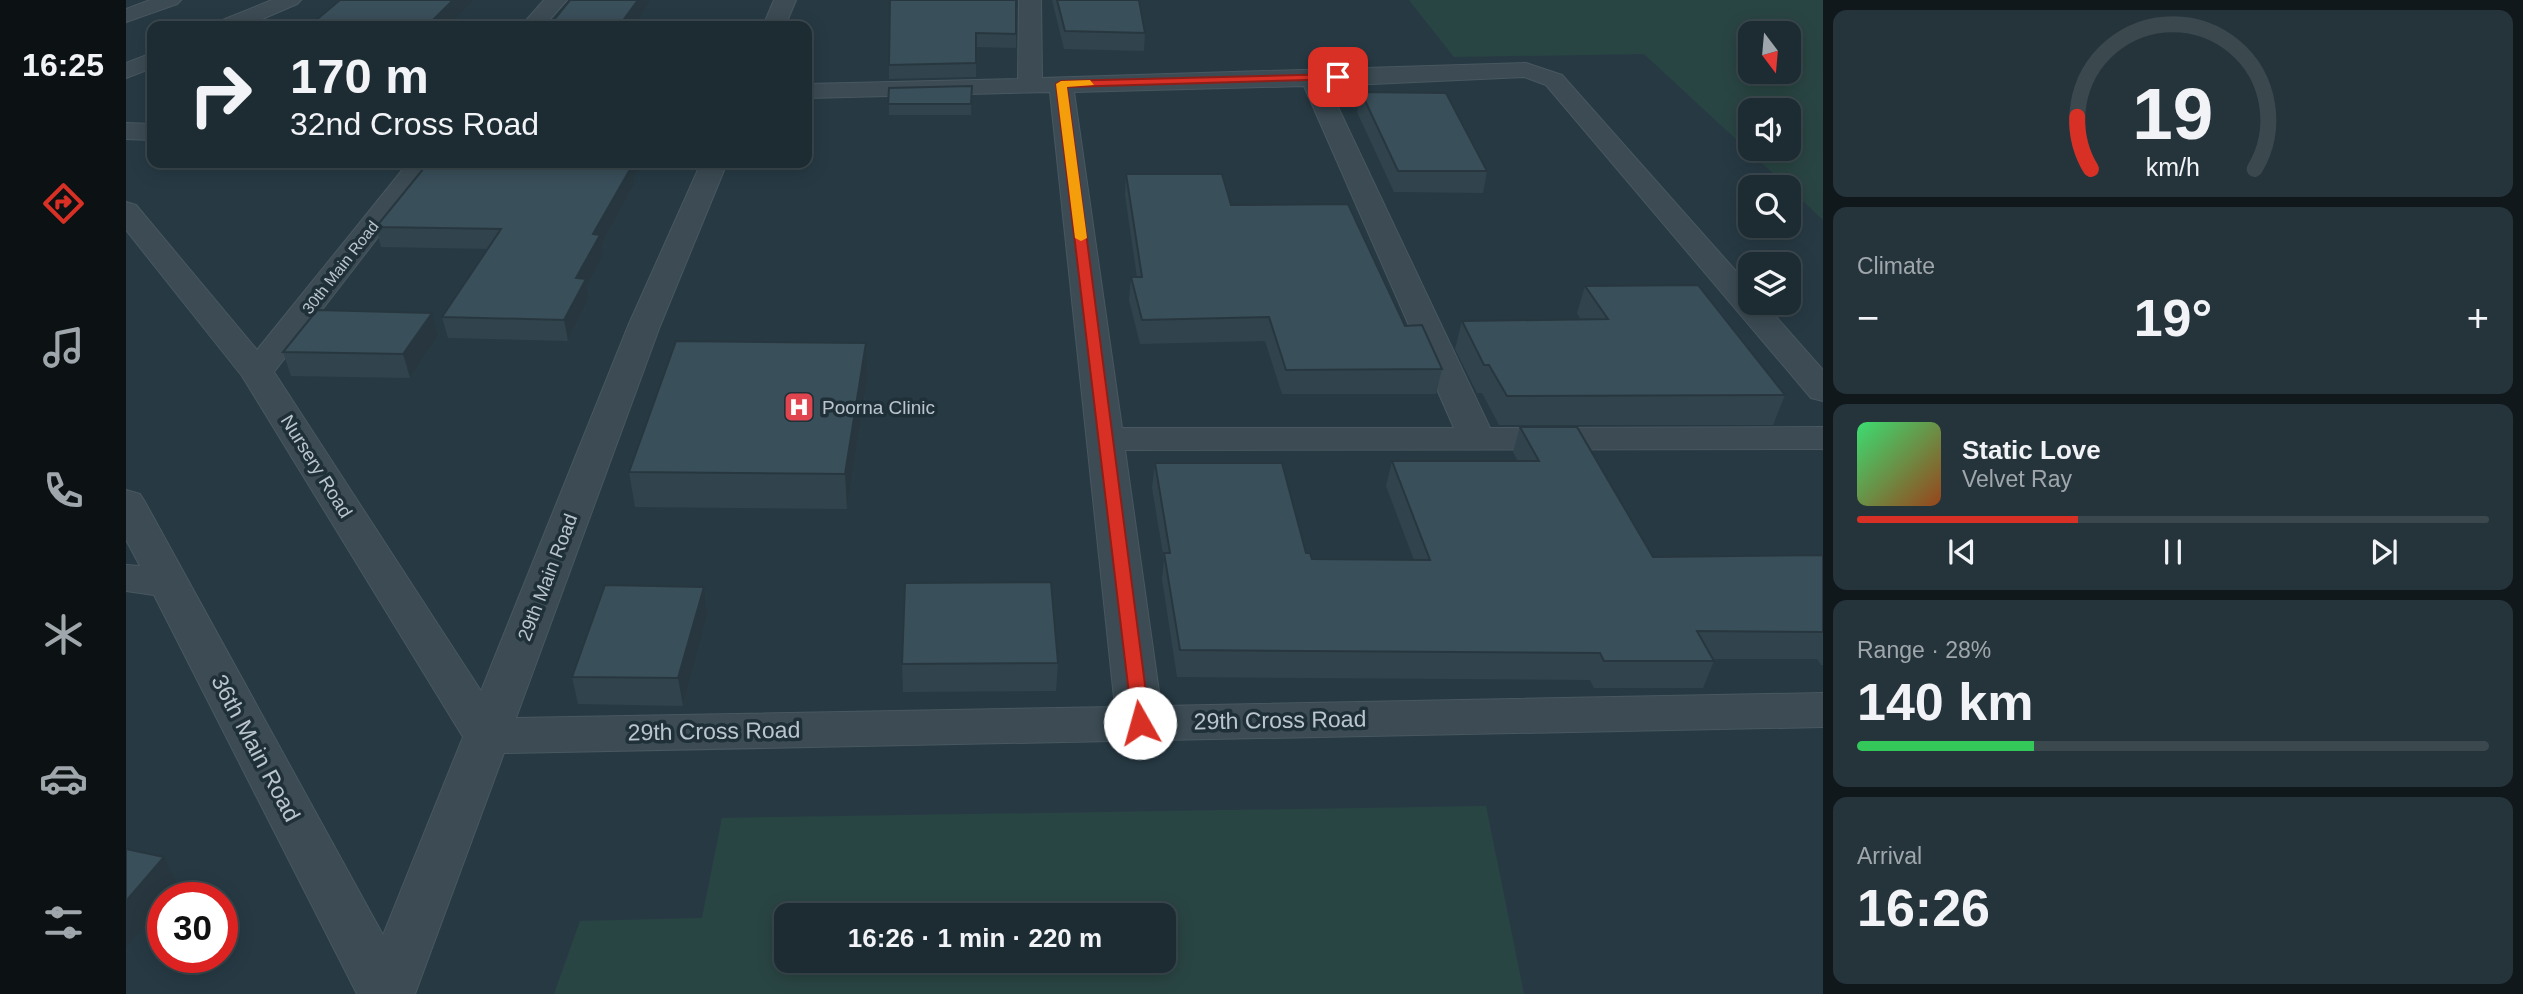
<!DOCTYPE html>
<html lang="en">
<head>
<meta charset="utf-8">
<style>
	:root { --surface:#1d2c33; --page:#25343b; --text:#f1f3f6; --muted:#a0a7ac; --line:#3b484e; --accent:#d93025 }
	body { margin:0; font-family:Arial,sans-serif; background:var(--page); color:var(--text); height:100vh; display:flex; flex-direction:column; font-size:26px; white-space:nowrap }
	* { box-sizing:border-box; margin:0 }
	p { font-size:23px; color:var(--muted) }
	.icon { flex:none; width:38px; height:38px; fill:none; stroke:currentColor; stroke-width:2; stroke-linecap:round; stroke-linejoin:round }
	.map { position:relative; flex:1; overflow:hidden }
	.drawer { display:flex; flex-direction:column; gap:10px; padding:10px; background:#10181c; width:700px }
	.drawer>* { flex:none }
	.top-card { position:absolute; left:21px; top:21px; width:665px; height:147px; border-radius:14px; box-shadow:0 4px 18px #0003,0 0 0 2px var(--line); background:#1d2c33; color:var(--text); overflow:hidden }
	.needle { width:46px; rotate:164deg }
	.tools { position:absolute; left:1612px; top:21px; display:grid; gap:14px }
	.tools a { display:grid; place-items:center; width:63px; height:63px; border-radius:14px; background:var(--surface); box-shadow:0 4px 18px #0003,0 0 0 2px var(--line); font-size:35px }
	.speed { position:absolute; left:21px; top:882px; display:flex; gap:14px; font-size:35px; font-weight:700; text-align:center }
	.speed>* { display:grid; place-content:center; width:91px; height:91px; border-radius:50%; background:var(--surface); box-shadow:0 4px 18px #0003,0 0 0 2px var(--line); line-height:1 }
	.speed .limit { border:10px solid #d22; background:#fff; color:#111 }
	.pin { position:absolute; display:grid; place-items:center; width:60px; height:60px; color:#fff; margin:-30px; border-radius:14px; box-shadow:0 4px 10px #0006 }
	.me { position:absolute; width:77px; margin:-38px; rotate:353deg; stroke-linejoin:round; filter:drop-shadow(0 0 5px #0008) }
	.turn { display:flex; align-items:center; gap:24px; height:147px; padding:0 28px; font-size:32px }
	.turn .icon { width:91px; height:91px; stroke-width:2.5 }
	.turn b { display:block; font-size:49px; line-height:60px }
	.big { font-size:52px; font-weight:700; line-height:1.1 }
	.drawer .tile { flex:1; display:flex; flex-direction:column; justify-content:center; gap:10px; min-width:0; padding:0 24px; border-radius:14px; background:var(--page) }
	.drawer .dial { align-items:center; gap:0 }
	.dial svg { height:182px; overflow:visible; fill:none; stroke:var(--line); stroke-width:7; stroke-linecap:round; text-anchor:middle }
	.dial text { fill:var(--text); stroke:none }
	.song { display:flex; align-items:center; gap:21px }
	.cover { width:84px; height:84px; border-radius:10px; background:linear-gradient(135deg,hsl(140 70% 55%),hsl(20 70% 35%)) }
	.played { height:7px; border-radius:4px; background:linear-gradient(90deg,var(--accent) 35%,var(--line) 35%) }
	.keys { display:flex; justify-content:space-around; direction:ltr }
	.heat { display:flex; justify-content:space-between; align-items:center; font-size:38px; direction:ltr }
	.charge { height:10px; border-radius:5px; background:linear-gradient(90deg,#34c759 28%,var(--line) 0) }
	.trip { position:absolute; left:648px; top:903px; width:402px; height:70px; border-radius:14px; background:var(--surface); box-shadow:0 4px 18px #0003,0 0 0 2px var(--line); font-weight:700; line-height:70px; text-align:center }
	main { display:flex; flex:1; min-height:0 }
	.tabs { display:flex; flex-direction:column; width:126px; justify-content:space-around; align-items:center; background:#0c1214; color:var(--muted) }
	.tabs .icon { width:49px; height:49px }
	.tabs .active { color:var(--accent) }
	.tabs b { font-size:32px; color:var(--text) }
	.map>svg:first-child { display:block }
</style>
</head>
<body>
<main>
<nav class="tabs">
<b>16:25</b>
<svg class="icon active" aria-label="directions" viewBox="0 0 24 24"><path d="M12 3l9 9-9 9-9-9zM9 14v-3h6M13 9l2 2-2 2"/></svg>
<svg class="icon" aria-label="music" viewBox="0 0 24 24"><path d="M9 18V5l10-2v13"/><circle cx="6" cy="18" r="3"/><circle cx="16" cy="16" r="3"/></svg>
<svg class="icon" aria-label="phone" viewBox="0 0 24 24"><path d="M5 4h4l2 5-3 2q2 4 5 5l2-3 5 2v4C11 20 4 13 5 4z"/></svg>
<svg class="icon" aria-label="climate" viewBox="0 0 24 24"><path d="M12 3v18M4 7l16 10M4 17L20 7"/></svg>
<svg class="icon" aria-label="car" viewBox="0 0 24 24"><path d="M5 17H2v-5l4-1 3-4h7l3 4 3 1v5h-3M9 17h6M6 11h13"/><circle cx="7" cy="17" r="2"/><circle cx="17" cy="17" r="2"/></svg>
<svg class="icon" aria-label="filters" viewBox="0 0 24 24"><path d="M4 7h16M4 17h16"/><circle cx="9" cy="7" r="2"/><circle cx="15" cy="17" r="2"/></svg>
</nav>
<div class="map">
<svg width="1697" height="994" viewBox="0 0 1697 994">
	<rect width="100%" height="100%" fill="#273a44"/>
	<g fill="#294543" fill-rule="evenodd">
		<path d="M 1283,0 L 1697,0 L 1697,220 L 1518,54 L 1328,57 ZM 1624,33 L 1662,33 L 1662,72 L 1624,72 ZM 1624,110 L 1662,110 L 1662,149 L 1624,149 Z"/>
		<path d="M 1360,806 L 1398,994 L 428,994 L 454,921 L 576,918 L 596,818 ZM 660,915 L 1038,915 L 1038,961 L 660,961 Z"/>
	</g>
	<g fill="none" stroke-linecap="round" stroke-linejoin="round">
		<g stroke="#495760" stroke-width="2">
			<g id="minor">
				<polygon points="24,0 55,0 51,4 0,22 0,9"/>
				<polygon points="146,0 175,0 171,4 120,26 91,26 94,21"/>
				<polygon points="418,0 441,0 418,26 395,26"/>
				<polygon points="648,0 670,0 659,26 637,26"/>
				<path d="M 893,0 L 915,0 L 916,78 L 1400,63 L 1436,75 L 1624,287 L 1624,303 L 1638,303 L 1697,370 L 1697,401 L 1685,398 L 1420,85 L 1398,77 L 1202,86 L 1364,428 L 1697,427 L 1697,449 L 999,450 L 1035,706 L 1697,693 L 1697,727 L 378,753 L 289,994 L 231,994 L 28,595 L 0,591 L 0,565 L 14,566 L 0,540 L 0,490 L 14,494 L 19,502 L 257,935 L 337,737 L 116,376 L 0,230 L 0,202 L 10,205 L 131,350 L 282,163 L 309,163 L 148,372 L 355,691 L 502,326 L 575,163 L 601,163 L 534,326 L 390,718 L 989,707 L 924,92 L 681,98 L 681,84 L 892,79 ZM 1178,86 L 1328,428 L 996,428 L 948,92 Z"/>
				<polygon points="26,53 26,68 0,78 0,63"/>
				<polygon points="0,123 26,124 26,140 0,139"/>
			</g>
		</g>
		<use href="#minor" fill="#3c4b54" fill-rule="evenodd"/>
	</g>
	<g fill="#31444d">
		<polygon points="890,0 890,48 850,47 850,77 763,79 763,65"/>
		<polygon points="926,0 1013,0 1019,33 1018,51 938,49"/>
		<polygon points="846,86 845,115 763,115 763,88"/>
		<polygon points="1235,92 1361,171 1357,193 1268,192 1231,112"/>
		<polygon points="302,163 516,163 507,178 508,185 476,244 478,255 461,286 463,299 442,341 322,338 316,317 362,249 255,247 250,227"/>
		<polygon points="1000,174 1105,205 1279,326 1316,369 1310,394 1156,394 1139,341 1014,344 1003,300 1005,277 1011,277 999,195"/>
		<polygon points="1459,286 1659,395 1647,425 1373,425 1356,393 1351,393 1329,349 1336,321 1455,320 1451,313"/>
		<polygon points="312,336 284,378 165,376 157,352"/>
		<polygon points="740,343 742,376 721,509 509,507 503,472"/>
		<polygon points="1394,427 1527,557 1697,555 1697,665 1695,665 1691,659 1586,659 1588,661 1577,688 1468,688 1464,680 1051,677 1036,579 1038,560 1026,488 1029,463 1180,553 1186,559 1288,560 1260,486 1266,461 1392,461 1387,452"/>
		<polygon points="578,587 582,614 557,706 452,704 446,677"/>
		<polygon points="932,663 930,691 777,692 776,664"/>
	</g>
	<g fill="#28373f">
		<polygon points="327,0 348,0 322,26 301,26"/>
		<polygon points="512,0 524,1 507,26 493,26"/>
		<polygon points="502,163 516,163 507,178 508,185 476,244 478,255 461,286 463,299 442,341 438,320 450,278 467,234"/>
		<polygon points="306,313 312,336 284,378 277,354"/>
		<polygon points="740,343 742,376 721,509 719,474"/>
		<polygon points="578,587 582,614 557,706 552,678"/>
		<polygon points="38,857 52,885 41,898 37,898 37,903 0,948 0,901"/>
	</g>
	<g fill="#394f5a" stroke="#28373f" stroke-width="2">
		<polygon points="214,0 327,0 301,26 183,26"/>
		<polygon points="444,0 512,0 493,26 423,26"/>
		<polygon points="764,0 890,0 890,34 850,33 850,63 763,65"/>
		<polygon points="931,0 1013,0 1019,33 939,31"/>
		<polygon points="846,86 845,104 762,104 763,88"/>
		<polygon points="1235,92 1320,93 1361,171 1272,171"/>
		<polygon points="302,163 502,163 501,166 506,166 467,234 474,235 450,278 460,279 438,320 316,317 375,229 250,227"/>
		<polygon points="1000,174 1096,174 1105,205 1222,204 1279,326 1296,325 1316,369 1160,370 1143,317 1016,320 1005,277 1016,277"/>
		<polygon points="1572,285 1659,395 1381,396 1363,365 1358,365 1336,321 1482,319 1459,286"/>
		<polygon points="191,310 306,313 277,354 157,352"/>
		<polygon points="550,341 740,343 719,474 503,472"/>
		<polygon points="1394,427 1451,427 1527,557 1697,555 1697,632 1571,631 1588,661 1478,661 1474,653 1054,650 1038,553 1044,553 1029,463 1156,463 1180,553 1184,553 1186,559 1304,560 1266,461 1413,461"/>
		<polygon points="925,582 932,663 776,664 779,583"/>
		<polygon points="479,585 578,587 552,678 446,677"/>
		<polygon points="0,849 38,857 0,901"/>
	</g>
	<polygon fill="#d93025" stroke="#8d1f18" stroke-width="2" points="1212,74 1216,79 941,87 1024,723 1021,727 1007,727 930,84 935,81"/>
	<polygon fill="#f59e0b" points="964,80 968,85 941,87 961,238 955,241 949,238 930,84 935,81"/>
	<defs>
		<g id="hospital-square" transform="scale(1.575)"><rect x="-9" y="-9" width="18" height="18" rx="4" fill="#e0444e" stroke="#203039"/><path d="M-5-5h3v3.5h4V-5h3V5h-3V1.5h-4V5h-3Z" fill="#fff"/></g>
	</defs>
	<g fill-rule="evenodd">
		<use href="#hospital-square" x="673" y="407"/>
	</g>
	<g text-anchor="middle" stroke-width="7" stroke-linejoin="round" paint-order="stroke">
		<g font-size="16" fill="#bac5cd" stroke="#203039">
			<text transform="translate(214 267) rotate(-52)" y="6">30th Main Road</text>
		</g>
		<g font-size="19" fill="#bac5cd" stroke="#203039" text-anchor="start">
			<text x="696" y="414">Poorna Clinic</text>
		</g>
		<g font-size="19" fill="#bac5cd" stroke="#203039">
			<text transform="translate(191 466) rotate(58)" y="7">Nursery Road</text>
			<text transform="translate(421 577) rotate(-69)" y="7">29th Main Road</text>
		</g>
		<g font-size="23" fill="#bac5cd" stroke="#203039">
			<text transform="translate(1154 720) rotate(-1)" y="8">29th Cross Road</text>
			<text transform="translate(588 731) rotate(-1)" y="8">29th Cross Road</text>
			<text transform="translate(130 748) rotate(62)" y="8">36th Main Road</text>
		</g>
	</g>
</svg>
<div class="tools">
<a><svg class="needle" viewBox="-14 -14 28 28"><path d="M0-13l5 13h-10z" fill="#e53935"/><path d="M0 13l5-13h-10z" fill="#a0a7ac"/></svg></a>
<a><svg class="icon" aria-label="sound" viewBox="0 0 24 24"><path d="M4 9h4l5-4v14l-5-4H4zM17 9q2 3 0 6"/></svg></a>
<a><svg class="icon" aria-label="search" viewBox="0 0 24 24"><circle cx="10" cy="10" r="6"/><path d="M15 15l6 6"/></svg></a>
<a><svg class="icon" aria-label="layers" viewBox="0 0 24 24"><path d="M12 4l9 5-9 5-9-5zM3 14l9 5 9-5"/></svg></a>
</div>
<div class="speed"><div class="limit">30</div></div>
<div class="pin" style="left:1212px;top:77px;background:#d93025"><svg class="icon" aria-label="arrive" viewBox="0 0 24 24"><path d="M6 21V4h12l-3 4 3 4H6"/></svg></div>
<svg class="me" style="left:1014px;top:723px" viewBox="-20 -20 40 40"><circle r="19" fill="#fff"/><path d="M0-13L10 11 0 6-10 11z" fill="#d93025"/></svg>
<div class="trip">16:26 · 1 min · 220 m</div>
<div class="top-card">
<div class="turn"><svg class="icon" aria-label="right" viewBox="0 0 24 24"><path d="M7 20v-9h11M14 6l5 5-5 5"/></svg><div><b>170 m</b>32nd Cross Road</div></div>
</div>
</div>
<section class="drawer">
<div class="tile dial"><svg viewBox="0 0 100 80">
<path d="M14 69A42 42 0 1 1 86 69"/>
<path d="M14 69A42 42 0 0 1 8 46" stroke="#d93025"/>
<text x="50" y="56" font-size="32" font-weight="700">19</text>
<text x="50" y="72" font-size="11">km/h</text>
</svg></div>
<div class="tile"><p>Climate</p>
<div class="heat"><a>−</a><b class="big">19°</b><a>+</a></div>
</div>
<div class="tile">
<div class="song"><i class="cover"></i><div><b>Static Love</b><p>Velvet Ray</p></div></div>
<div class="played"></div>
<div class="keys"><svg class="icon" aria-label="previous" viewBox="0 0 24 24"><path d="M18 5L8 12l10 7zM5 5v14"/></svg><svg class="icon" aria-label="pause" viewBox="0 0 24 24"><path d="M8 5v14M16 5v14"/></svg><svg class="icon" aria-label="next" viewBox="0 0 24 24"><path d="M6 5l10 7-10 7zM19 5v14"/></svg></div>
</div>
<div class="tile"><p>Range · 28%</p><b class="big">140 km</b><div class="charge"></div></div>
<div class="tile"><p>Arrival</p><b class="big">16:26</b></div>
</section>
</main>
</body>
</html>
